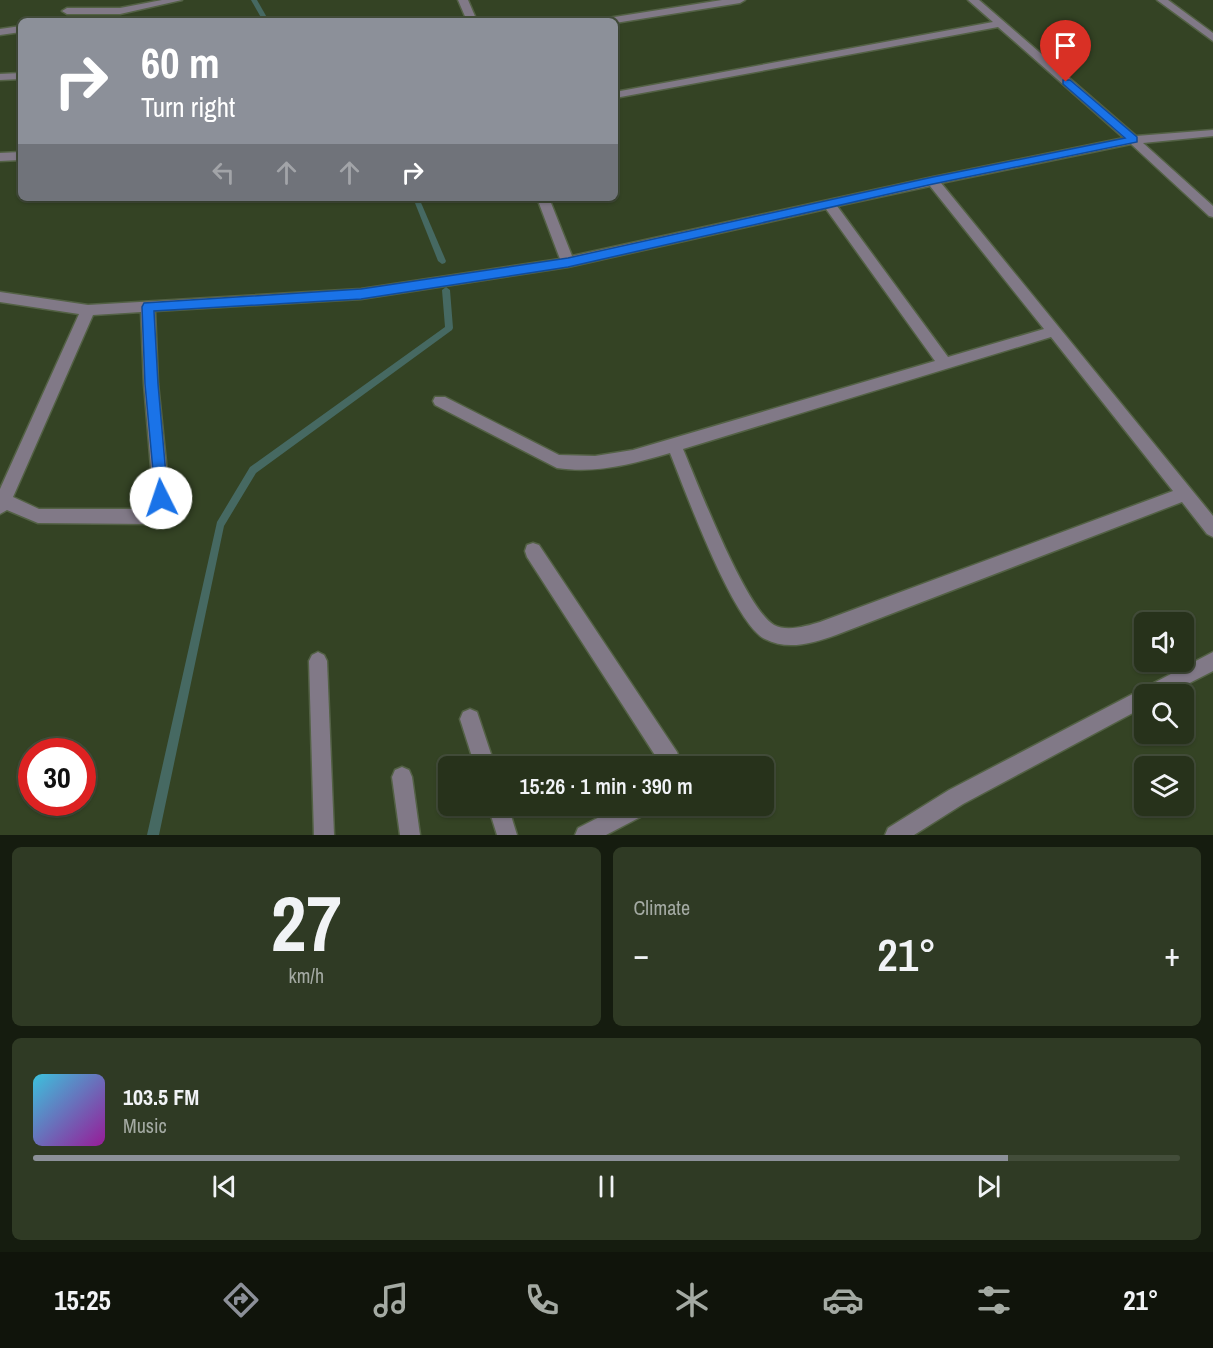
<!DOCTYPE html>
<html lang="en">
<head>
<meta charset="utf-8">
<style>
	:root { --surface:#27321b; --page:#2f3a24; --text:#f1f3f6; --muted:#a4aaa3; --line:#434d3a; --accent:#8c9099 }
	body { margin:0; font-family:"Archivo Narrow",sans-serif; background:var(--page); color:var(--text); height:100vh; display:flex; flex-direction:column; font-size:22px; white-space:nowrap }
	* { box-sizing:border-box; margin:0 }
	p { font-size:20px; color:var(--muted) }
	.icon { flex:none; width:33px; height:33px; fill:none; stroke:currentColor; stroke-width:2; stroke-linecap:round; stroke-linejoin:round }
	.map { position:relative; height:835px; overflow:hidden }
	.drawer { display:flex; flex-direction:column; gap:12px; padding:12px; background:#151c0f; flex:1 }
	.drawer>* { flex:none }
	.guide { position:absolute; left:18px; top:18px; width:600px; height:183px; border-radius:9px; box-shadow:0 2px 4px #0004,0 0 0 2px var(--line); background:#8c9099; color:#fff; overflow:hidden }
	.tools { position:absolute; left:1134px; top:612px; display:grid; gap:12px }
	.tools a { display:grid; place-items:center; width:60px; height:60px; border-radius:9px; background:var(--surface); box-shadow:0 2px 4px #0004,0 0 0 2px var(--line); font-size:30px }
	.speed { position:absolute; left:18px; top:738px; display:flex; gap:12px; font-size:30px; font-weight:700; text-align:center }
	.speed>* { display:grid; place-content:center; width:78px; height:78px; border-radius:50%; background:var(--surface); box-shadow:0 2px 4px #0004,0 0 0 2px var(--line); line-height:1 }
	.speed .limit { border:9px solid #d22; background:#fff; color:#111 }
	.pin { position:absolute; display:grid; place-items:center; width:51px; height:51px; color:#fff; margin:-62px -26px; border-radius:50% 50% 50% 0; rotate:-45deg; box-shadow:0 0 6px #0007 }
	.pin .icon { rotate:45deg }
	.me { position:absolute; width:66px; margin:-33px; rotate:356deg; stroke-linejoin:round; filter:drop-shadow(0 0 4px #0008) }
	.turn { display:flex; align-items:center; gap:21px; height:126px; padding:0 24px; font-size:27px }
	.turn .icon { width:78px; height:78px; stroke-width:2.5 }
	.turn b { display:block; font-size:42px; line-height:51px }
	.lanes { display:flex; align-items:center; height:57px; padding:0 24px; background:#0003; justify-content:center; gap:30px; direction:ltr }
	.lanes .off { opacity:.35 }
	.big { font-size:45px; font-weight:600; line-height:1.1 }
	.drawer .widget { flex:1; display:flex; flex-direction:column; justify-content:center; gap:9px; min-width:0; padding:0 21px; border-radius:9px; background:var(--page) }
	.drawer .dial { align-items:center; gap:0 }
	.dial b { font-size:78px; line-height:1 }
	.song { display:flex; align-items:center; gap:18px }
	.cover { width:72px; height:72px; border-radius:9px; background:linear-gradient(135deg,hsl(190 70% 55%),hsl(300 70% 35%)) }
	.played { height:6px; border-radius:3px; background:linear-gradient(90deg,var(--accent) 85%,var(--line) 85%) }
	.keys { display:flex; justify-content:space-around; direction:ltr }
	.heat { display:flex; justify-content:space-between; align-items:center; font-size:33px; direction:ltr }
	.drawer .tiles { flex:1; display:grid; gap:12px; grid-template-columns:1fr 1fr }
	.widget:last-child { grid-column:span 2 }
	.trip { position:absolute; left:438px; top:756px; width:336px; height:60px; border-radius:9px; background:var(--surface); box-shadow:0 2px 4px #0004,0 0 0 2px var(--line); font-weight:600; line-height:60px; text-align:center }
	.dock { display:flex; height:96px; justify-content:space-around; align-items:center; background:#10140b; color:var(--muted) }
	.dock .icon { width:42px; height:42px }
	.dock .selected { color:var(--accent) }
	.dock b { font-size:27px; color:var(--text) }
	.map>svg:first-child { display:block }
</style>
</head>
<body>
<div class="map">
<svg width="1213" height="835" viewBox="0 0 1213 835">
	<rect width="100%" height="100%" fill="#344324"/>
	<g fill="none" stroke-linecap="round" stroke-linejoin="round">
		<g fill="#466962" fill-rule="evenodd">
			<polygon points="251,0 257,0 269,21 263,21"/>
			<polygon points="413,198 419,198 446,261 445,263 442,264 438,261"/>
			<polygon points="446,287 450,290 453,328 452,330 256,473 224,526 159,835 147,835 217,522 250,467 445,327 442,290"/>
		</g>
		<g stroke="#536145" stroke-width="3">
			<g id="minor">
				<polygon points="162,0 182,0 120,14 67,14 62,11 67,8 120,8"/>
				<polygon points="458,0 468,0 477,21 467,21"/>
				<polygon points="722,0 745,0 740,3 615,23 603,21 608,18"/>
				<path d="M 968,0 L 979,0 L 1136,136 L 1213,130 L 1213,136 L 1143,143 L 1213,206 L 1213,217 L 1209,216 L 1131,144 L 941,183 L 1213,516 L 1213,537 L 1207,534 L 1182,502 L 836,635 C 813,643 788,651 765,639 C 733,623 685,490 670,453 C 632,464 596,474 557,468 L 435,405 L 433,401 L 435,397 L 445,397 L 559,455 L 595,456 L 633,450 L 935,361 L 826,209 L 568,267 L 361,299 L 155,311 L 158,384 L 169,492 C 167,504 163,520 151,524 L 38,523 L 7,510 L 0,514 L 0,489 L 79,314 L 0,302 L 0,292 L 88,305 L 361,289 L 560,259 L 537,198 L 549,198 L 572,256 L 933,177 L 1124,138 L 998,27 L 615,98 L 615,92 L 993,22 ZM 930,186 L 1044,329 L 948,357 L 837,206 ZM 141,312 L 144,384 L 153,492 L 151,502 L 147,509 L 39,509 L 13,497 L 93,315 ZM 1051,337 L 1173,491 L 820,622 C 807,626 787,632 774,625 C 745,608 698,484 683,449 Z"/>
				<polygon points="1157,0 1168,0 1213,33 1213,41"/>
				<polygon points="21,26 21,32 0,35 0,29"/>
				<polygon points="21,73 21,79 0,80 0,74"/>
				<polygon points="21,152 21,160 0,161 0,153"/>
				<polygon points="533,543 539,545 677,752 682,766 662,766 527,557 525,551 527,545"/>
				<polygon points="318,652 324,655 327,661 334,835 314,835 309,661 312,655"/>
				<polygon points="1213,652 1213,671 1168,694 1144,694 1144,707 963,804 914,835 885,835 888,828 949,790"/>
				<polygon points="470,709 477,712 495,766 475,766 460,719 463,712"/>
				<polygon points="402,767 409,770 412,777 420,835 400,835 392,777 395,770"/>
				<polygon points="488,806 508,806 517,835 497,835"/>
				<polygon points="621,806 651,806 648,813 606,835 575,835 578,828"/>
			</g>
		</g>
		<use href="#minor" fill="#817987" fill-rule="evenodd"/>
	</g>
	<polygon fill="#1a73e8" stroke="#114b97" stroke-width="1.5" points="1063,80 1070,80 1137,137 1137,142 933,184 568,267 361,299 154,311 158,384 168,498 166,503 161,505 156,503 145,384 142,307 144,303 361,289 568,258 933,177 1125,138 1063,84"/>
</svg>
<div class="tools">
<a><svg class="icon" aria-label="sound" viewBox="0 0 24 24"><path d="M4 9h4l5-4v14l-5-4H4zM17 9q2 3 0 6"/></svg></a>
<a><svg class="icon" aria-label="search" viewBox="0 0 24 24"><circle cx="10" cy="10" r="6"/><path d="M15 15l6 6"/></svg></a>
<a><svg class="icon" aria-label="layers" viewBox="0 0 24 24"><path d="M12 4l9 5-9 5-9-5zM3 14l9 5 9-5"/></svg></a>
</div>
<div class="speed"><div class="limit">30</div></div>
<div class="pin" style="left:1066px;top:82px;background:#d93025"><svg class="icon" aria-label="arrive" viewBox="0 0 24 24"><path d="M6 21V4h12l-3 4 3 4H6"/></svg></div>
<svg class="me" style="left:161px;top:498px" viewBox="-20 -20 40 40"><circle r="19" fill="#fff"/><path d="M0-13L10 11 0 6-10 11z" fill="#1a73e8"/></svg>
<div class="trip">15:26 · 1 min · 390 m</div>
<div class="guide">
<div class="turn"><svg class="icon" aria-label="right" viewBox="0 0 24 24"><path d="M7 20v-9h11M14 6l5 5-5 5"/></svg><div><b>60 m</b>Turn right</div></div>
<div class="lanes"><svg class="icon off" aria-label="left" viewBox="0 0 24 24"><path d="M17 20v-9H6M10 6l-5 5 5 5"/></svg><svg class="icon off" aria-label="ahead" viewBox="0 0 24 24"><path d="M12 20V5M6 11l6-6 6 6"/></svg><svg class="icon off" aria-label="ahead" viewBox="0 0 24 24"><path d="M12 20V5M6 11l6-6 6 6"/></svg><svg class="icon" aria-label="right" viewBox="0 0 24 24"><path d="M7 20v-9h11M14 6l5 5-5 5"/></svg></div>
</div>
</div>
<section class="drawer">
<div class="tiles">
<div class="widget dial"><b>27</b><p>km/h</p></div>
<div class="widget"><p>Climate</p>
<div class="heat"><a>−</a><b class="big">21°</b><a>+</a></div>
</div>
<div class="widget">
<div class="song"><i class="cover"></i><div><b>103.5 FM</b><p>Music</p></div></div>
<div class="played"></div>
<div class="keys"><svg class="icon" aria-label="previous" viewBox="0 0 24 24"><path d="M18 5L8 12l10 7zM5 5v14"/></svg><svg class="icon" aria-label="pause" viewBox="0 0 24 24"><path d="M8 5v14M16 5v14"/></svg><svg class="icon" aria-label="next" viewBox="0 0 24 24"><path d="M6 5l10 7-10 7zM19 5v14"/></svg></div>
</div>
</div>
</section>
<nav class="dock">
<b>15:25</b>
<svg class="icon selected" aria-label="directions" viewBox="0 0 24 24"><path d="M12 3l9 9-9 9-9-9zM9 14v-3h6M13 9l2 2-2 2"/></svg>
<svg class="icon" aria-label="music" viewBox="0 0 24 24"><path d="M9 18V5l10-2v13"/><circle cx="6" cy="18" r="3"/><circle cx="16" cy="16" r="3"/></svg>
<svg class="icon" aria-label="phone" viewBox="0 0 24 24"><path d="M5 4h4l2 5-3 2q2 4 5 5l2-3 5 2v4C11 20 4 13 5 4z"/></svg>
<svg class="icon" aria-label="climate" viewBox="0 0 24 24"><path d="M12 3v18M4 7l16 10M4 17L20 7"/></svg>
<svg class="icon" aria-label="car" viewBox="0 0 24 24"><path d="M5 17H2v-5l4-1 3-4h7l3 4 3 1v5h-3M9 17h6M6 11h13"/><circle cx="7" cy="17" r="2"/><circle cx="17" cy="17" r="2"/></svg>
<svg class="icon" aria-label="filters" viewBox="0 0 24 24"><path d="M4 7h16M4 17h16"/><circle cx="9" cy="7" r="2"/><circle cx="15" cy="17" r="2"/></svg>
<b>21°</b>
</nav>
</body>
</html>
